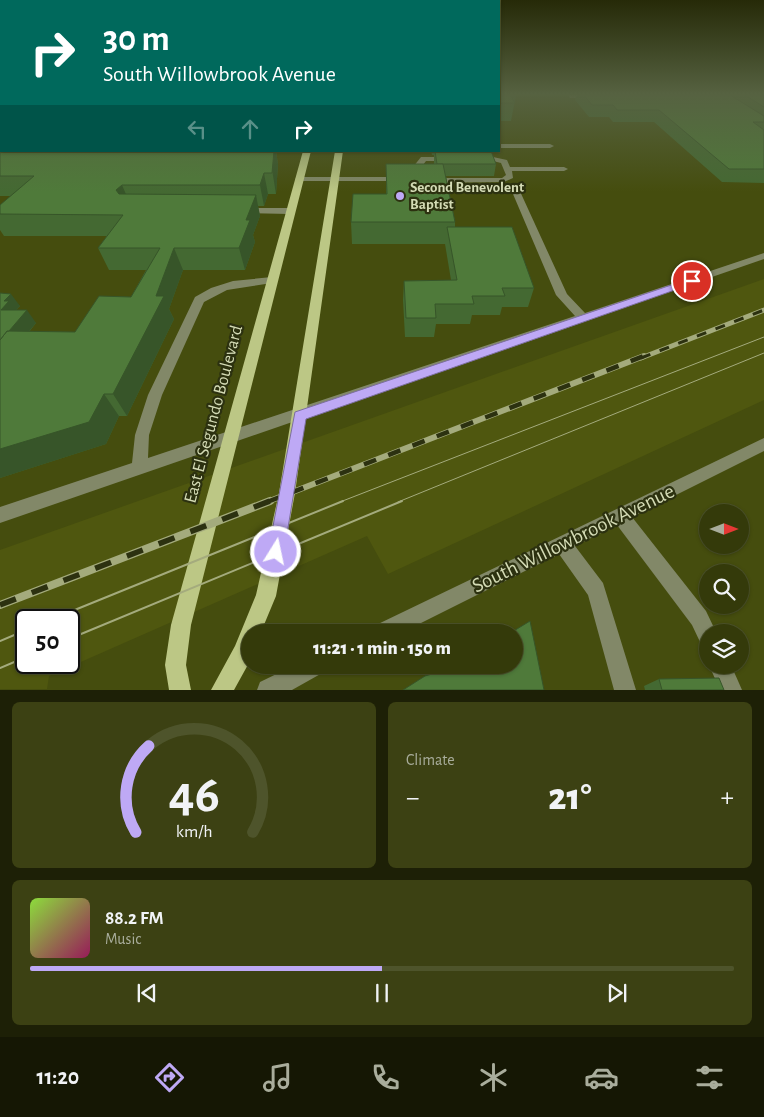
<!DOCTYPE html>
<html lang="en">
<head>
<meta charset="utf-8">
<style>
	:root { --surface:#343a0a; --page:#3c4113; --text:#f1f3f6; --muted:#a9ad9c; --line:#4e542b; --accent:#bea9f5 }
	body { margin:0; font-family:"Alegreya Sans",sans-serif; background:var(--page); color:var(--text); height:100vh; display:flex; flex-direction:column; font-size:19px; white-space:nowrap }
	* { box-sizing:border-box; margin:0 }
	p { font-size:16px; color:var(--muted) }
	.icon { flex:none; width:28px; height:28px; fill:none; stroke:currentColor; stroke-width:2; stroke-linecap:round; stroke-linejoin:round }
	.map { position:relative; height:690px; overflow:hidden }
	.details { display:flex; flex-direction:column; gap:12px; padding:12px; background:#1d2006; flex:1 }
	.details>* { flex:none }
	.guide { position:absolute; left:0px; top:0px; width:500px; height:152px; box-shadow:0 1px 4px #0004,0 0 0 1px var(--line); background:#00695c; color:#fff; overflow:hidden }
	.needle { width:32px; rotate:90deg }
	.controls { position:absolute; left:699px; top:504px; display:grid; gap:10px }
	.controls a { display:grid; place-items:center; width:50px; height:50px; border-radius:50%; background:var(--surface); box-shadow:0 1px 4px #0004,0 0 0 1px var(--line); font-size:25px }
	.speed { position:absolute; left:15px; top:609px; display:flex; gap:10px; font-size:25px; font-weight:700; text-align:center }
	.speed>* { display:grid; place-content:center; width:65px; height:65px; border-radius:50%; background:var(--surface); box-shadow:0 1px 4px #0004,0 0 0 1px var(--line); line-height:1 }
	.speed .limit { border:2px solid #111; border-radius:8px; background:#fff; color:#111 }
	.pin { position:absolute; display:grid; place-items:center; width:42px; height:42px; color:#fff; margin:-21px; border:2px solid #fff; border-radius:50%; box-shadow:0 1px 5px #0007 }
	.me { position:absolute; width:55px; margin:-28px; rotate:10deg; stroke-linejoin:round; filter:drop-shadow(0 0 4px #0008) }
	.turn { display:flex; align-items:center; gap:18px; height:105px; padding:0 20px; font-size:22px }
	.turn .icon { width:65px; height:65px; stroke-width:2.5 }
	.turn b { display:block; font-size:35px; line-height:42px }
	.lanes { display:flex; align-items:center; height:48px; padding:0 20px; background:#0003; justify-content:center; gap:25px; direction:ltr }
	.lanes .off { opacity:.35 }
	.big { font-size:38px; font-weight:800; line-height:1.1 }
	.details .tile { flex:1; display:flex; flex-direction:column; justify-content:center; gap:8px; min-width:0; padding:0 18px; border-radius:8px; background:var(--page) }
	.details .dial { align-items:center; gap:0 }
	.dial svg { height:130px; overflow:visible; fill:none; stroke:var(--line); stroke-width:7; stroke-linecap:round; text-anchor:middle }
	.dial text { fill:var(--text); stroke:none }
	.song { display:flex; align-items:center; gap:15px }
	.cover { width:60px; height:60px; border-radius:8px; background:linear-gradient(135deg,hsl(90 70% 55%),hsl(330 70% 35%)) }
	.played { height:5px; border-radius:2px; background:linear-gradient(90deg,var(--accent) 50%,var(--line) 50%) }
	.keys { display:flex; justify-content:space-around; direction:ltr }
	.heat { display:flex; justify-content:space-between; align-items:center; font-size:28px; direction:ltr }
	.details .tiles { flex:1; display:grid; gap:12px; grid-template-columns:1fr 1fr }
	.tile:last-child { grid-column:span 2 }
	.trip { position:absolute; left:241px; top:624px; width:282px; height:50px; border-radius:25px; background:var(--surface); box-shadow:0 1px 4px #0004,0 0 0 1px var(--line); font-weight:800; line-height:50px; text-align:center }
	.dock { display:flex; height:80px; justify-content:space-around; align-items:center; background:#151704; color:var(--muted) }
	.dock .icon { width:35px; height:35px }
	.dock .on { color:var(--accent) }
	.dock b { font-size:22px; color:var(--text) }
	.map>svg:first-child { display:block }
</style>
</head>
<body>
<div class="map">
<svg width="764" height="690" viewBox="0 0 764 690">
	<rect width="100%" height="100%" fill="#454d0e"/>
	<path fill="#4f570f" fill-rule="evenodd" d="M 764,279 L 764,400 L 388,574 L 367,536 L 49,676 L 47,689 L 0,689 L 0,550 ZM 26,620 L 69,620 L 69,662 L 26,662 Z"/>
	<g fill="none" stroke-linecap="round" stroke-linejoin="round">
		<g fill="#828868" fill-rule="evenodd">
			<polygon points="568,95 594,95 595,96 592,98 570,98"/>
			<polygon points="499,144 550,144 554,146 550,148 499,148"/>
			<path d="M 421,157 L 493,157 L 507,160 L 510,167 L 564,167 L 568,169 L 564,171 L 512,171 L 513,178 L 504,182 L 417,183 L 406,181 L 299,181 L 295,179 L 299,177 L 405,177 ZM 426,161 L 493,161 L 501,163 L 506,175 L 502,178 L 413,178 Z"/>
			<polygon points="511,185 518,187 567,294 585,313 764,253 764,259 0,523 0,507 132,463 135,435 148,395 195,297 211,288 233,281 272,277 277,280 272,283 227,290 204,302 162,395 149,435 148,458 575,316 556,295 510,187"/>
			<polygon points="243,208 290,208 294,211 290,214 240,213 240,209"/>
			<polygon points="764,438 764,451 632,517 706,611 716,632 708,632 708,647 701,644 692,625 617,525 575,546 603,583 636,690 614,690 588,595 559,554 403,632 373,632 376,625"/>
			<polygon points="295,665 328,665 324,672 292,690 257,690 260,682"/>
			<polygon points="709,665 731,665 742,690 720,690"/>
		</g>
		<g fill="#bcc785" fill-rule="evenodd">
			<polygon points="303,151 311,151 191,625 186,665 191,690 169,690 165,665 171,625"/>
			<polygon points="335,151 343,151 295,493 276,596 261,632 250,632 250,661 234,690 211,690 235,646 256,595 279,493"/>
		</g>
		<g stroke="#a4ab7d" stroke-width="1">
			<polyline points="340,502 764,337"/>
			<polyline points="398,502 764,353"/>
		</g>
		<g stroke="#a4ab7d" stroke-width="2">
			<polyline points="50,620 343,501"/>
			<polyline points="69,639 402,501"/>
			<polyline points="0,641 26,630"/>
			<polyline points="0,668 26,657"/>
		</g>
		<g stroke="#a4ab7d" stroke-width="5">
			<polyline id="rail-far2" points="641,358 764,310"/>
		</g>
		<g stroke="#a4ab7d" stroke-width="6">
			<polyline id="rail-far1" points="267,502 644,356"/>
		</g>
		<g stroke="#a4ab7d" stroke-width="8">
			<polyline id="rail" points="0,605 270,501"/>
		</g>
		<use href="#rail-far2" stroke="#2c3110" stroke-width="3" stroke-dasharray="10" stroke-linecap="butt"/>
		<use href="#rail-far1" stroke="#2c3110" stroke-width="4.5" stroke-dasharray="13" stroke-linecap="butt"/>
		<use href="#rail" stroke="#2c3110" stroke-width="5.5" stroke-dasharray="17" stroke-linecap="butt"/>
	</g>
	<g fill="#446932">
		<polygon points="499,95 516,95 511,121 499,121"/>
		<polygon points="577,95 764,95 764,183 722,182 654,122 613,122 609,117 589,117 575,100"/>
		<polygon points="1,126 1,151 276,151 278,164 276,194 268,194 264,206 258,206 260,216 253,235 255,242 245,270 183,270 169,309 174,319 127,416 119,416 106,444 0,478 0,293 20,306 16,310 36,323 29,332 75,332 131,297 146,270 109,270 98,248 107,236 4,236 0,230 0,205 11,196 0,196 0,127"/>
		<polygon points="431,151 491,151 496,164 494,176 446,176 455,222 455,227 534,288 528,307 502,307 500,315 472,315 470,324 436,324 434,337 405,337 403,300 404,281 451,280 445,244 352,244 351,222 386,194 386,164 434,164 434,155 432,155"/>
		<polygon points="659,679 724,690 645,690 644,686"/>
	</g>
	<g fill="#375529">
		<rect x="0" y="95" width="1" height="17"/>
		<polygon points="269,151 276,151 278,164 276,194"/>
		<polygon points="264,173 268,194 264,206 260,185"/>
		<polygon points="122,185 131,206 125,211 116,190"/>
		<polygon points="256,195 260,216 253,235 255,242 245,270 239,248 246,220"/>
		<polygon points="174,248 183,270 169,309 174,319 127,416 113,394 156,296"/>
		<polygon points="11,294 20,306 16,310 1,310 4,301"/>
		<polygon points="27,310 36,323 0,366 0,342"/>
		<polygon points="104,394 119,416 106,444 0,478 0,449"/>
	</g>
	<g fill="#4f7a3a" stroke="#375529">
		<polygon points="499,95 510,95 515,103 499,103"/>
		<polygon points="584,95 730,95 764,116 764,122 753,122 764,130 764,169 729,169 659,110 617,110 613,105 592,105"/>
		<polygon points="745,95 764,95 764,107"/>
		<polygon points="1,126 1,140 0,140 0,127"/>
		<polygon points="1,144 1,151 274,151 272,173 264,173 260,185 122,185 116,190 119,194 256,195 246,220 250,220 239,248 174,248 156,296 164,296 113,394 104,394 89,422 0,449 0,340 7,331 75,332 99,296 131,297 160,248 98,248 123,215 0,214 0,205 34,176 0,176 0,145"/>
		<polygon points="435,151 491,151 496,164 437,164"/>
		<polygon points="386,164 443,164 455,222 351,222 353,194 387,194"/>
		<polygon points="447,227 512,227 534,288 502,288 505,296 472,296 474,304 435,304 436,318 406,318 404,281 457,280"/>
		<polygon points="0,293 11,294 4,301 9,301 1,310 27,310 9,331 7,331 0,340"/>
		<polygon points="530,621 544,690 403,690 425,676 463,665 515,665 515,632 512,632"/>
		<polygon points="719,678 724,690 662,690 659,679"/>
	</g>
	<linearGradient id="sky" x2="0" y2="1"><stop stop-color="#262a08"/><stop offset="0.49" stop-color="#566241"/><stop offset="1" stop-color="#566241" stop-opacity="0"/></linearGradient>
	<rect width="764" height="192" fill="url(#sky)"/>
	<polygon fill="#bea9f5" stroke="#7c6e9f" points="692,278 697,281 695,283 306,419 284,552 282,558 276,560 270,558 268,552 295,412"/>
	<circle fill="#bea9f5" stroke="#2c3110" stroke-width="2" cx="400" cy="196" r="5"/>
	<g text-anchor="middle" stroke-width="4.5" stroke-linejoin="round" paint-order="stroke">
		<g font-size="15" font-weight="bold" fill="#d4dbb5" stroke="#2c3110" text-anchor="start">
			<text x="410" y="192">Second Benevolent<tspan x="410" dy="17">Baptist</tspan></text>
		</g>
		<g font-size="18" fill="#d4dbb5" stroke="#2c3110">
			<text transform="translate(213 414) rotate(-75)" y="6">East El Segundo Boulevard</text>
		</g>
		<g font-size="21" fill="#d4dbb5" stroke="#2c3110">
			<text transform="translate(573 538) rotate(-26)" y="7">South Willowbrook Avenue</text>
		</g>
	</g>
</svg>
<div class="controls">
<a><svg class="needle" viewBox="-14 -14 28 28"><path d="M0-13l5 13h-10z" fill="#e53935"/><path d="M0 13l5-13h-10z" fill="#a9ad9c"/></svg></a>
<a><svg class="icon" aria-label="search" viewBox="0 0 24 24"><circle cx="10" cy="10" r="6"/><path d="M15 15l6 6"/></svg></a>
<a><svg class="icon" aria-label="layers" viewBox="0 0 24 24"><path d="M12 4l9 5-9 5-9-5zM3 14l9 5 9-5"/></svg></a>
</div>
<div class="speed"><div class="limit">50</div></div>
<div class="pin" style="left:692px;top:281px;background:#d93025"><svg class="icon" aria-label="arrive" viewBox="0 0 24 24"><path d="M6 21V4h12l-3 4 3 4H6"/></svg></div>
<svg class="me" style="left:276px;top:552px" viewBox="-20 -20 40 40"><circle r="17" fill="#bea9f5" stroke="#fff" stroke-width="3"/><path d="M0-11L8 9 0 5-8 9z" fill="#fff"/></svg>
<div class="trip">11:21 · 1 min · 150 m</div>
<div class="guide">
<div class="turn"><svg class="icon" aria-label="right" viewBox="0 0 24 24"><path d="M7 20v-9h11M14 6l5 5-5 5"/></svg><div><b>30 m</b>South Willowbrook Avenue</div></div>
<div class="lanes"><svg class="icon off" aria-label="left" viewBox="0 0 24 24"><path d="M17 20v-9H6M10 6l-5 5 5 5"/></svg><svg class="icon off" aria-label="ahead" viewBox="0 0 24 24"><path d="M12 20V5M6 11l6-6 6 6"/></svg><svg class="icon" aria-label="right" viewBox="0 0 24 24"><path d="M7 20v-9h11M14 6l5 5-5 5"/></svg></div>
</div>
</div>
<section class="details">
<div class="tiles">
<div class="tile dial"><svg viewBox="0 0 100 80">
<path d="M14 69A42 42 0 1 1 86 69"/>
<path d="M14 69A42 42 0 0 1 22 16" stroke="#bea9f5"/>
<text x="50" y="56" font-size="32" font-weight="700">46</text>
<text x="50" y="72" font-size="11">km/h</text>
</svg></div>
<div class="tile"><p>Climate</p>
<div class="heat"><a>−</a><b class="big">21°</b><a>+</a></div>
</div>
<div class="tile">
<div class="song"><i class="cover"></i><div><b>88.2 FM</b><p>Music</p></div></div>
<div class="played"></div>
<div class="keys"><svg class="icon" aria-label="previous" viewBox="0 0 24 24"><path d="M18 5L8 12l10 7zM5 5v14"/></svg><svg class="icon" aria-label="pause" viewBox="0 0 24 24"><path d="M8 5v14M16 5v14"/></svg><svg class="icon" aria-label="next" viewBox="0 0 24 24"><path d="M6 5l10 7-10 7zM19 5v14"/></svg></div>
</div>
</div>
</section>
<nav class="dock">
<b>11:20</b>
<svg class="icon on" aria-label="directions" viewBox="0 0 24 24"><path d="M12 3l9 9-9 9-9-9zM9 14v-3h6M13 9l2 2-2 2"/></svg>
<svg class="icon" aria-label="music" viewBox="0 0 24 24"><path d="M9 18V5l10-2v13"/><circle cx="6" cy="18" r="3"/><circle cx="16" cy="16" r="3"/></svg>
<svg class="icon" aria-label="phone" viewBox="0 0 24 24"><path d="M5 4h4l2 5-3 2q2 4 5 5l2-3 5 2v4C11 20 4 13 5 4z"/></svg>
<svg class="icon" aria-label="climate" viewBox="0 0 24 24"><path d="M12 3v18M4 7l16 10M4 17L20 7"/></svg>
<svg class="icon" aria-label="car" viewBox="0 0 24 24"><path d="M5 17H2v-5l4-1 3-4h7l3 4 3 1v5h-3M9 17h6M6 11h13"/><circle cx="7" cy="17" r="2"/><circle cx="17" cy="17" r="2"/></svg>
<svg class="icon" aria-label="filters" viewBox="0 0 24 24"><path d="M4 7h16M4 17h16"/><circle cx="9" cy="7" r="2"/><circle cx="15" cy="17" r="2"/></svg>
</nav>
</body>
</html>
